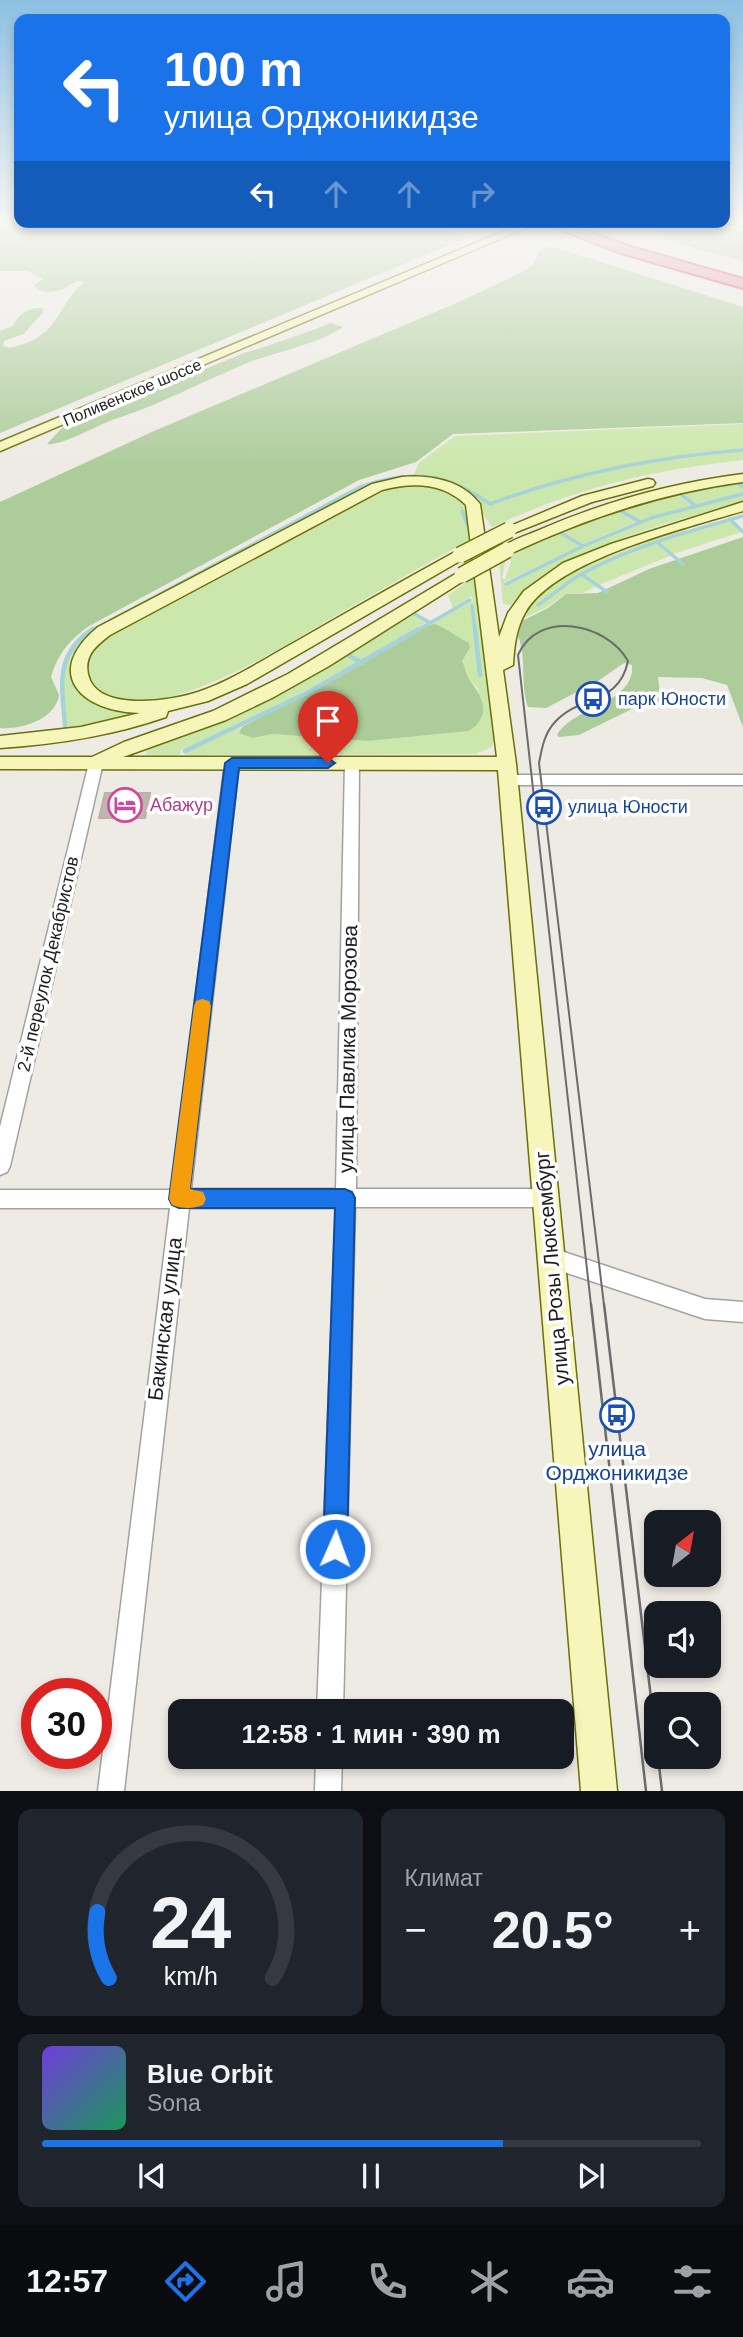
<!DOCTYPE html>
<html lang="ru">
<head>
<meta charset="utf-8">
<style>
	:root { --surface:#171b24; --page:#20242c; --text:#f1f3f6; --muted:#9ea1a6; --line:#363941; --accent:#1a73e8 }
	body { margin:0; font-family:Arial,sans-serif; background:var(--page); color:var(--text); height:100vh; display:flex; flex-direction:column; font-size:26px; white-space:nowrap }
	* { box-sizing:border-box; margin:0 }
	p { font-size:23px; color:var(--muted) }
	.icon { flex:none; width:38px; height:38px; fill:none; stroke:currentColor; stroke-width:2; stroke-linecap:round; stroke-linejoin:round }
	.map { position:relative; height:1791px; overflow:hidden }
	.side { display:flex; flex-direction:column; gap:18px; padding:18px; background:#0d0f14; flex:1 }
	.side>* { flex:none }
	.guide { position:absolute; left:14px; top:14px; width:716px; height:214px; border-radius:14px; box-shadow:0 4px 10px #0003; background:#1a73e8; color:#fff; overflow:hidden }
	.needle { width:46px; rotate:31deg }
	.buttons { position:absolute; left:644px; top:1510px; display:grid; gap:14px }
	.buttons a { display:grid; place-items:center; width:77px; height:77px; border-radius:14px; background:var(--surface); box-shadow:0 4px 10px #0003; font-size:35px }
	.speed { position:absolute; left:21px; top:1678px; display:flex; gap:14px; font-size:35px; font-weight:700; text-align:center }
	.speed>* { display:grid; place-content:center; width:91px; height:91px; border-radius:50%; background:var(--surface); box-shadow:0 4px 10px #0003; line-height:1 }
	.speed .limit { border:10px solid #d22; background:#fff; color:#111 }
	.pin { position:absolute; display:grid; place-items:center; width:60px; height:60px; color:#fff; margin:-72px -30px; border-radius:50% 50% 50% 0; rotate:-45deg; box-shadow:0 0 7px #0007 }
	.pin .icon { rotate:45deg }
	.me { position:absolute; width:77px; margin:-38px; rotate:2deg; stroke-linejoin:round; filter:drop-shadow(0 0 5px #0008) }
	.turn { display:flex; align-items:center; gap:24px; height:147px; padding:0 35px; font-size:32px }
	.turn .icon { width:91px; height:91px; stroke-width:2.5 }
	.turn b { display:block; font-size:49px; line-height:60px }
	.lanes { display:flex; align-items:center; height:66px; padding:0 35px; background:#0003; justify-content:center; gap:35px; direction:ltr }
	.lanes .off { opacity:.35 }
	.big { font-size:52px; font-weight:700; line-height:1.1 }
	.side .tile { flex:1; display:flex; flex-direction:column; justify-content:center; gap:10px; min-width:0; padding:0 24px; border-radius:14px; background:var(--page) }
	.side .dial { align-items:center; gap:0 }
	.dial svg { height:182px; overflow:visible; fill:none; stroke:var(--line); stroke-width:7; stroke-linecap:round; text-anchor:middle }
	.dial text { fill:var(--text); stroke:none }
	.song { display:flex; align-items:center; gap:21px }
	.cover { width:84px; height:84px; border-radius:10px; background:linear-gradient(135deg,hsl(260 70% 55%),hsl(150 70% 35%)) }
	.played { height:7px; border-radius:4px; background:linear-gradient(90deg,var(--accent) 70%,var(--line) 70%) }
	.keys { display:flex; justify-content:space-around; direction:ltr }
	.heat { display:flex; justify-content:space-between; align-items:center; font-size:38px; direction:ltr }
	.side .tiles { flex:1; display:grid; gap:18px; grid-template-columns:1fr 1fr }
	.tile:last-child { grid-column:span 2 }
	.trip { position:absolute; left:168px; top:1699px; width:406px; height:70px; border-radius:14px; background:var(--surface); box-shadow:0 4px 10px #0003; font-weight:700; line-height:70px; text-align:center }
	.tab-bar { display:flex; height:112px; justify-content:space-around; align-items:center; background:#090b0e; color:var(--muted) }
	.tab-bar .icon { width:49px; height:49px }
	.tab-bar .selected { color:var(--accent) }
	.tab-bar b { font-size:32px; color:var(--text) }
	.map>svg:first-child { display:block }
</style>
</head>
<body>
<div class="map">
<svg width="743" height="1791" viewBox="0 0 743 1791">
	<rect width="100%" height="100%" fill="#eeeae4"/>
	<g fill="#cce7ac">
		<path d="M 743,424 L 743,460 C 651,470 576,488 492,527 L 470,494 L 399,478 L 81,645 C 60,674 74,699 107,709 C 116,712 126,711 134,715 L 70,729 L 67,726 C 63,683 54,660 92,632 L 360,488 L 389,478 L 413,476 L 419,463 L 455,436 Z"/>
		<path d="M 413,483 L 449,490 L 468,505 L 494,740 L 492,747 L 475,754 L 185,755 L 185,751 L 203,742 L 186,750 L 181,749 L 180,755 L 146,755 L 147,749 C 219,728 281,696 345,655 L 359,663 L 219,736 L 242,727 L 240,728 L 254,738 L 272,734 L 368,741 L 469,731 L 482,718 L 478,688 L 470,681 L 462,661 L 470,648 C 453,634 445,621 422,628 L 473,601 L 472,596 L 453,608 L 448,595 L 463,585 L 461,545 C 423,565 381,590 342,612 C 295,639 130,749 89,679 C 80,662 93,650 104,638 L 378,491 Z"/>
		<polygon points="736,483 743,488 743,493 697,505 681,493"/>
		<polygon points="675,494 693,506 639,521 620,508"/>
		<path d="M 743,495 L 743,502 C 668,523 564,547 511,605 L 503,604 L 499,561 L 506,557 L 502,579 L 505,579 L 511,562 L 510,555 L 556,532 L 580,546 L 504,582 L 506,584 L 514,582 L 584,546 L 641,522 Z"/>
		<polygon points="616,510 636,522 583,544 559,531"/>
		<polygon points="730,519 741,532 673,554 659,543"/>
		<polygon points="684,528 688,531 581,573 537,606 581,575 597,586 582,593 565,594 547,607 518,621 543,589 567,572"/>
		<polygon points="658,543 672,555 599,585 583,573"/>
		<polygon points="411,614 427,622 362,661 351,655 350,652"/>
	</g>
	<g fill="#accc9a">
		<path d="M 0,220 L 414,222 L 468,237 L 0,433 L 0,331 L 13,326 C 18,314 29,307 42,308 L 44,311 L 24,334 L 4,341 L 3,346 C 11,349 16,346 24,344 C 61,331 59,301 85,282 L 77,281 C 65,289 45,299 34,285 L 43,279 L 27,271 L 0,271 Z"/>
		<polygon points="652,222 696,222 743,232 743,261 672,242 648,225"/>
		<path d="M 545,247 L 557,248 L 743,307 L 743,423 L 453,434 L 416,462 L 359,480 L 89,626 C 69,640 58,654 51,677 L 59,695 C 56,719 21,730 0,728 L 0,502 L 154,431 L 459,302 L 526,270 L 534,264 L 538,252 Z"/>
		<path d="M 331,323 L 343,327 C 323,342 278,352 252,361 C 205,380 160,405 112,420 C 96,426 61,446 47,444 L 62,428 L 244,353 C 273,345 302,334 331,323 Z"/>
		<path d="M 743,537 L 743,727 L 727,685 L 702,678 L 658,677 L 661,702 L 644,703 L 579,735 L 559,737 L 557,735 C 574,706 635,704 632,665 L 624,663 L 598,681 L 546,708 L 528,707 C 520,684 527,658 518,636 L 522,621 L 548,608 L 566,594 L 598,593 L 649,569 Z"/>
		<path d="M 434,624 C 448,628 456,637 469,643 L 470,648 L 462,661 C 465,667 467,677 471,682 C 484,699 491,717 469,731 L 368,741 L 272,734 L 253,738 L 239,733 L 242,727 L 362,664 L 422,628 Z"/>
	</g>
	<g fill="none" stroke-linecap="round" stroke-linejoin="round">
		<g stroke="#a6d2da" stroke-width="3.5">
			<polyline points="739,484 743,487"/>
			<polyline points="680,494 696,506"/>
			<polyline points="619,510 640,522"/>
			<polyline points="462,511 468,526"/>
			<polyline points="730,519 743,532"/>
			<polyline points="559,532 583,546"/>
			<polyline points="658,543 683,564"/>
			<polyline points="581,574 607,592"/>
			<polyline points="506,584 583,546 651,518 743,494"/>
			<path d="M 538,605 C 553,595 567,582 583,573 C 632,547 690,531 743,516"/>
			<polyline points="472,606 475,631"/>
			<polyline points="411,612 429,622"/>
			<path d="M 91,631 L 360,487 C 412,469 445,472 490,504 C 573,473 655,457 743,450"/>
			<polyline points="416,631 470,600"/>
		</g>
		<g stroke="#a6d2da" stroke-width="4.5">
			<polyline points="475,629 480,675"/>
			<polyline points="345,653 362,663"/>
			<path d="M 65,726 C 62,686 54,654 93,629"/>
			<polyline points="185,751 307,693 419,629"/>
		</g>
	</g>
	<polygon fill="#bfb6b1" stroke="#bfb0a7" stroke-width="2" points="105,793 150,793 145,818 99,818"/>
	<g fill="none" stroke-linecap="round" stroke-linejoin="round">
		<g stroke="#a2a2a2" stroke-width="3">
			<g id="street">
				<polygon points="706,222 743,227 743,231 710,224"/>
				<polygon points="96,758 103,763 10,1166 7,1172 0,1175 0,1127 89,763"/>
				<polygon points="232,758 239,763 191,1189 336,1189 345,763 352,758 359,763 356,1189 545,1189 552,1192 555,1198 552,1204 545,1207 355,1207 343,1712 317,1712 336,1208 189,1208 124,1791 98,1791 170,1208 0,1208 0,1190 172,1190 225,763"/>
				<polygon points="508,775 743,775 743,785 508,785 501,780"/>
				<polygon points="552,1248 705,1299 743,1302 743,1322 705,1319 552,1268 545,1265 542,1258 545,1251"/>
				<polygon points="316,1757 342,1757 341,1791 315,1791"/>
			</g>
		</g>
		<g stroke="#6b7009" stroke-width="3">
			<g id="secondary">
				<polygon points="526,222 540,222 0,451 0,442"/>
				<path d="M 743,474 L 743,482 C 661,493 587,518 512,553 L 507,555 L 499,550 C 508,541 525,536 537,531 C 603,502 671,483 743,474 Z"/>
				<path d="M 402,477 C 431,475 461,480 480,504 L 499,637 L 508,613 L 524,591 L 563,563 L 611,544 L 743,502 L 743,511 C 686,528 554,560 525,613 C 516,629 514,647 513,665 L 503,670 L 516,764 L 617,1791 L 581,1791 L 498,770 L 0,769 L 0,757 L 92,757 L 124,742 L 213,711 L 288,674 L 462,570 L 470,575 L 468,578 L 329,666 L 272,698 L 226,720 L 123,757 L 497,757 L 466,505 C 443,482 412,482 382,490 L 110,635 C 97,645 84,655 88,674 C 96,713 171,701 198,692 C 233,680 264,659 297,641 C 349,611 402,581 455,552 L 465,552 L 468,555 L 465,558 L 247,684 L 208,701 L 168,711 L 166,717 C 112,736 57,744 0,748 L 0,736 L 81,727 L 140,713 C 81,712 42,673 98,627 L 372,484 Z"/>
				<polygon points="648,479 653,480 655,483 653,486 592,502 514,533 509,535 501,530 582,496"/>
			</g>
		</g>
		<g stroke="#d22b6f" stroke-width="4">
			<polygon id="highway" points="540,222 561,222 631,247 743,279 743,288 621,253"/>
		</g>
		<use href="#street" fill="#fff" fill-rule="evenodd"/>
		<use href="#secondary" fill="#f7f6ba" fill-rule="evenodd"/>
		<use href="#highway" fill="#e38ea3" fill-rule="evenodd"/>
		<path stroke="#6c6c6c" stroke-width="2" d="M 591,1305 L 518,655 C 538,609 607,623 628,661 C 619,705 581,694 555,722 C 544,734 542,748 539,763 L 604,1305"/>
		<g stroke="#6c6c6c" stroke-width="2.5">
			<polyline points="591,1304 646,1791"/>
			<polyline points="604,1304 656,1740"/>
			<polyline points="658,1757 662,1791"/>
		</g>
		<g stroke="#6b7009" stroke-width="18" stroke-linecap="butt">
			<g id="secondary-bridge">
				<polyline points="460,555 509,530"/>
				<polyline points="462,575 507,550"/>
			</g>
		</g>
		<use href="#secondary-bridge" stroke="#f7f6ba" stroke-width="15"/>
	</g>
	<linearGradient id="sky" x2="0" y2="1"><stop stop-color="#8dc0e2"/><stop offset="0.47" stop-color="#f7f6f3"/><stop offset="1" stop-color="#f7f6f3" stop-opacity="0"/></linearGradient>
	<rect width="743" height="471" fill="url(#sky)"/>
	<polygon fill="#1a73e8" stroke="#114b97" stroke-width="2" points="232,758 328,758 335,763 328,768 239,768 190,1189 345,1189 352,1192 355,1198 347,1549 344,1558 335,1561 327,1558 323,1549 335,1208 179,1208 172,1205 169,1199 225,763"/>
	<path fill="#f59e0b" d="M 202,999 L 209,1001 L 211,1006 L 190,1189 L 203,1192 L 206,1199 L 203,1205 C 193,1209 182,1209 172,1205 L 169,1199 L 194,1006 L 196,1001 Z"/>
	<defs>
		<g id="bus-ring" transform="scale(1.75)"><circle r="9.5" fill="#fff" stroke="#1a4fb4" stroke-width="1.5"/><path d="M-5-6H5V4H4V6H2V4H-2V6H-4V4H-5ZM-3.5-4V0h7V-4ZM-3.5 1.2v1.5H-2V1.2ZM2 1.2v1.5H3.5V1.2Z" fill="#1a4fb4"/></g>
		<g id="hotel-ring" transform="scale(1.75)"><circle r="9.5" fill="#fff" stroke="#d1479c" stroke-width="1.5"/><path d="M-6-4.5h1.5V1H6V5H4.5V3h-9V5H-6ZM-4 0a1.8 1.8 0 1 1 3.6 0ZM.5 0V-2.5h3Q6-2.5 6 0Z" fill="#d1479c"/></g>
	</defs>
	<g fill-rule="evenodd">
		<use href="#bus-ring" x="593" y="699"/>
		<use href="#hotel-ring" x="125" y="805"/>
		<use href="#bus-ring" x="544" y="807"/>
		<use href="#bus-ring" x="617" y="1415"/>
	</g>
	<g text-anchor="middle" stroke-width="7" stroke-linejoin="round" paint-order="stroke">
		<g font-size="16" fill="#1e1e1e" stroke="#fff">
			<text transform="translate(132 392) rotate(-23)" y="6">Поливенское шоссе</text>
		</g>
		<g font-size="18" fill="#164399" stroke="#fff" text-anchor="start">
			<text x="618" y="705">парк Юности</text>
			<text x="568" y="813">улица Юности</text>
		</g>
		<g font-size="18" fill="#b23c85" stroke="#fff" text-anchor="start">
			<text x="150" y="811">Абажур</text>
		</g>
		<g font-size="18" fill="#1e1e1e" stroke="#fff">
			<text transform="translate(48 964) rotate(-77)" y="6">2-й переулок Декабристов</text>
		</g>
		<g font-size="21" fill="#1e1e1e" stroke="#fff">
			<text transform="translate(348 1049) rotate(-89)" y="7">улица Павлика Морозова</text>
			<text transform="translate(552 1268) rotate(-95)" y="7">улица Розы Люксембург</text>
			<text transform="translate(165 1319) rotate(-83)" y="7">Бакинская улица</text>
		</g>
		<g font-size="21" fill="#164399" stroke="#fff">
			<text x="617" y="1456">улица<tspan x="617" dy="24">Орджоникидзе</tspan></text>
		</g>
	</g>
</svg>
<div class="buttons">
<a><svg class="needle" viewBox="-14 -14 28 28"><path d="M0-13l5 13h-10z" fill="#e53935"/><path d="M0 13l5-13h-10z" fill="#9ea1a6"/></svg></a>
<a><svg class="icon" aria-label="sound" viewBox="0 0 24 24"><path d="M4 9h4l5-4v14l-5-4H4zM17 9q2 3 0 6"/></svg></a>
<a><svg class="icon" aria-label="search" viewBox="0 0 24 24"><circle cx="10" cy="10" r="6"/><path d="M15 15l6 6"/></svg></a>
</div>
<div class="speed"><div class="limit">30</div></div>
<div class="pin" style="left:328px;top:763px;background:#d93025"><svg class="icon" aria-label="arrive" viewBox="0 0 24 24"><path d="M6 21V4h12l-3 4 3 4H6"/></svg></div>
<svg class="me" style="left:335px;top:1549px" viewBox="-20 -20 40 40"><circle r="17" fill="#1a73e8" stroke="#fff" stroke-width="3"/><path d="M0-11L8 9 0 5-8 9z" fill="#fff"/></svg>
<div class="trip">12:58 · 1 мин · 390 m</div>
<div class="guide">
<div class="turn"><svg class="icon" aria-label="left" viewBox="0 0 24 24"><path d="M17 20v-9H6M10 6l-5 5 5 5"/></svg><div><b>100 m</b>улица Орджоникидзе</div></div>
<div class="lanes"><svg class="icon" aria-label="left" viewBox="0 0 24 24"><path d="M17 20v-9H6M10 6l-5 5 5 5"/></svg><svg class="icon off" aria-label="ahead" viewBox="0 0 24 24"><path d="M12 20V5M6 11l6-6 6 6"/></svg><svg class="icon off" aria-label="ahead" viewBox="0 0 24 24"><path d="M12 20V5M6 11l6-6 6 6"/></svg><svg class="icon off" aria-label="right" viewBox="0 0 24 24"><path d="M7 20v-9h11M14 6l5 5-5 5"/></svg></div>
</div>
</div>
<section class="side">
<div class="tiles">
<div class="tile dial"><svg viewBox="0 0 100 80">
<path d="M14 69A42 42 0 1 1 86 69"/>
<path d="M14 69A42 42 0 0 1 9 40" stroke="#1a73e8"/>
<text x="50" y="56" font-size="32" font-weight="700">24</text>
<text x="50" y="72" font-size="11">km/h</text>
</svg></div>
<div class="tile"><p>Климат</p>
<div class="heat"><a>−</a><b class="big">20.5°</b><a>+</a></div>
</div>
<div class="tile">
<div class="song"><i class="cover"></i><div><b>Blue Orbit</b><p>Sona</p></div></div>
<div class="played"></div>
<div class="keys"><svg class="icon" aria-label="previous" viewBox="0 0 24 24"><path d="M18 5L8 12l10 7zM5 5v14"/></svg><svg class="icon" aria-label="pause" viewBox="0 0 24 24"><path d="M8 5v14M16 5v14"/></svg><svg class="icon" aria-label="next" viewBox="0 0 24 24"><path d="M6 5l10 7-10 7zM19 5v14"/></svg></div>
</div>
</div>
</section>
<nav class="tab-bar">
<b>12:57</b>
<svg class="icon selected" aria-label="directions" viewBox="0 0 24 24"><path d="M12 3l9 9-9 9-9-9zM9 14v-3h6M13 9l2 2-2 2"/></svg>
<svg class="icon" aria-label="music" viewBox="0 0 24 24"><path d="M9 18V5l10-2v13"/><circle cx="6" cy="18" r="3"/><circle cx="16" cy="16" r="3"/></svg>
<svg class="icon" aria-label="phone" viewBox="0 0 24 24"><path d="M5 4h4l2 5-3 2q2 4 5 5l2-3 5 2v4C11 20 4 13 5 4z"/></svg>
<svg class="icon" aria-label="climate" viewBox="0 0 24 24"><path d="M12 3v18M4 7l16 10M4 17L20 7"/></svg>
<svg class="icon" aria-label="car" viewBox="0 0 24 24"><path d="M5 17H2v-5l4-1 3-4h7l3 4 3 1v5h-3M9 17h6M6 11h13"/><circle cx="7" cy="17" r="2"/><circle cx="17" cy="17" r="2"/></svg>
<svg class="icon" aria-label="filters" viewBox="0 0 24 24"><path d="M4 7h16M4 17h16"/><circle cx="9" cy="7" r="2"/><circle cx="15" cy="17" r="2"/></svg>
</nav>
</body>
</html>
